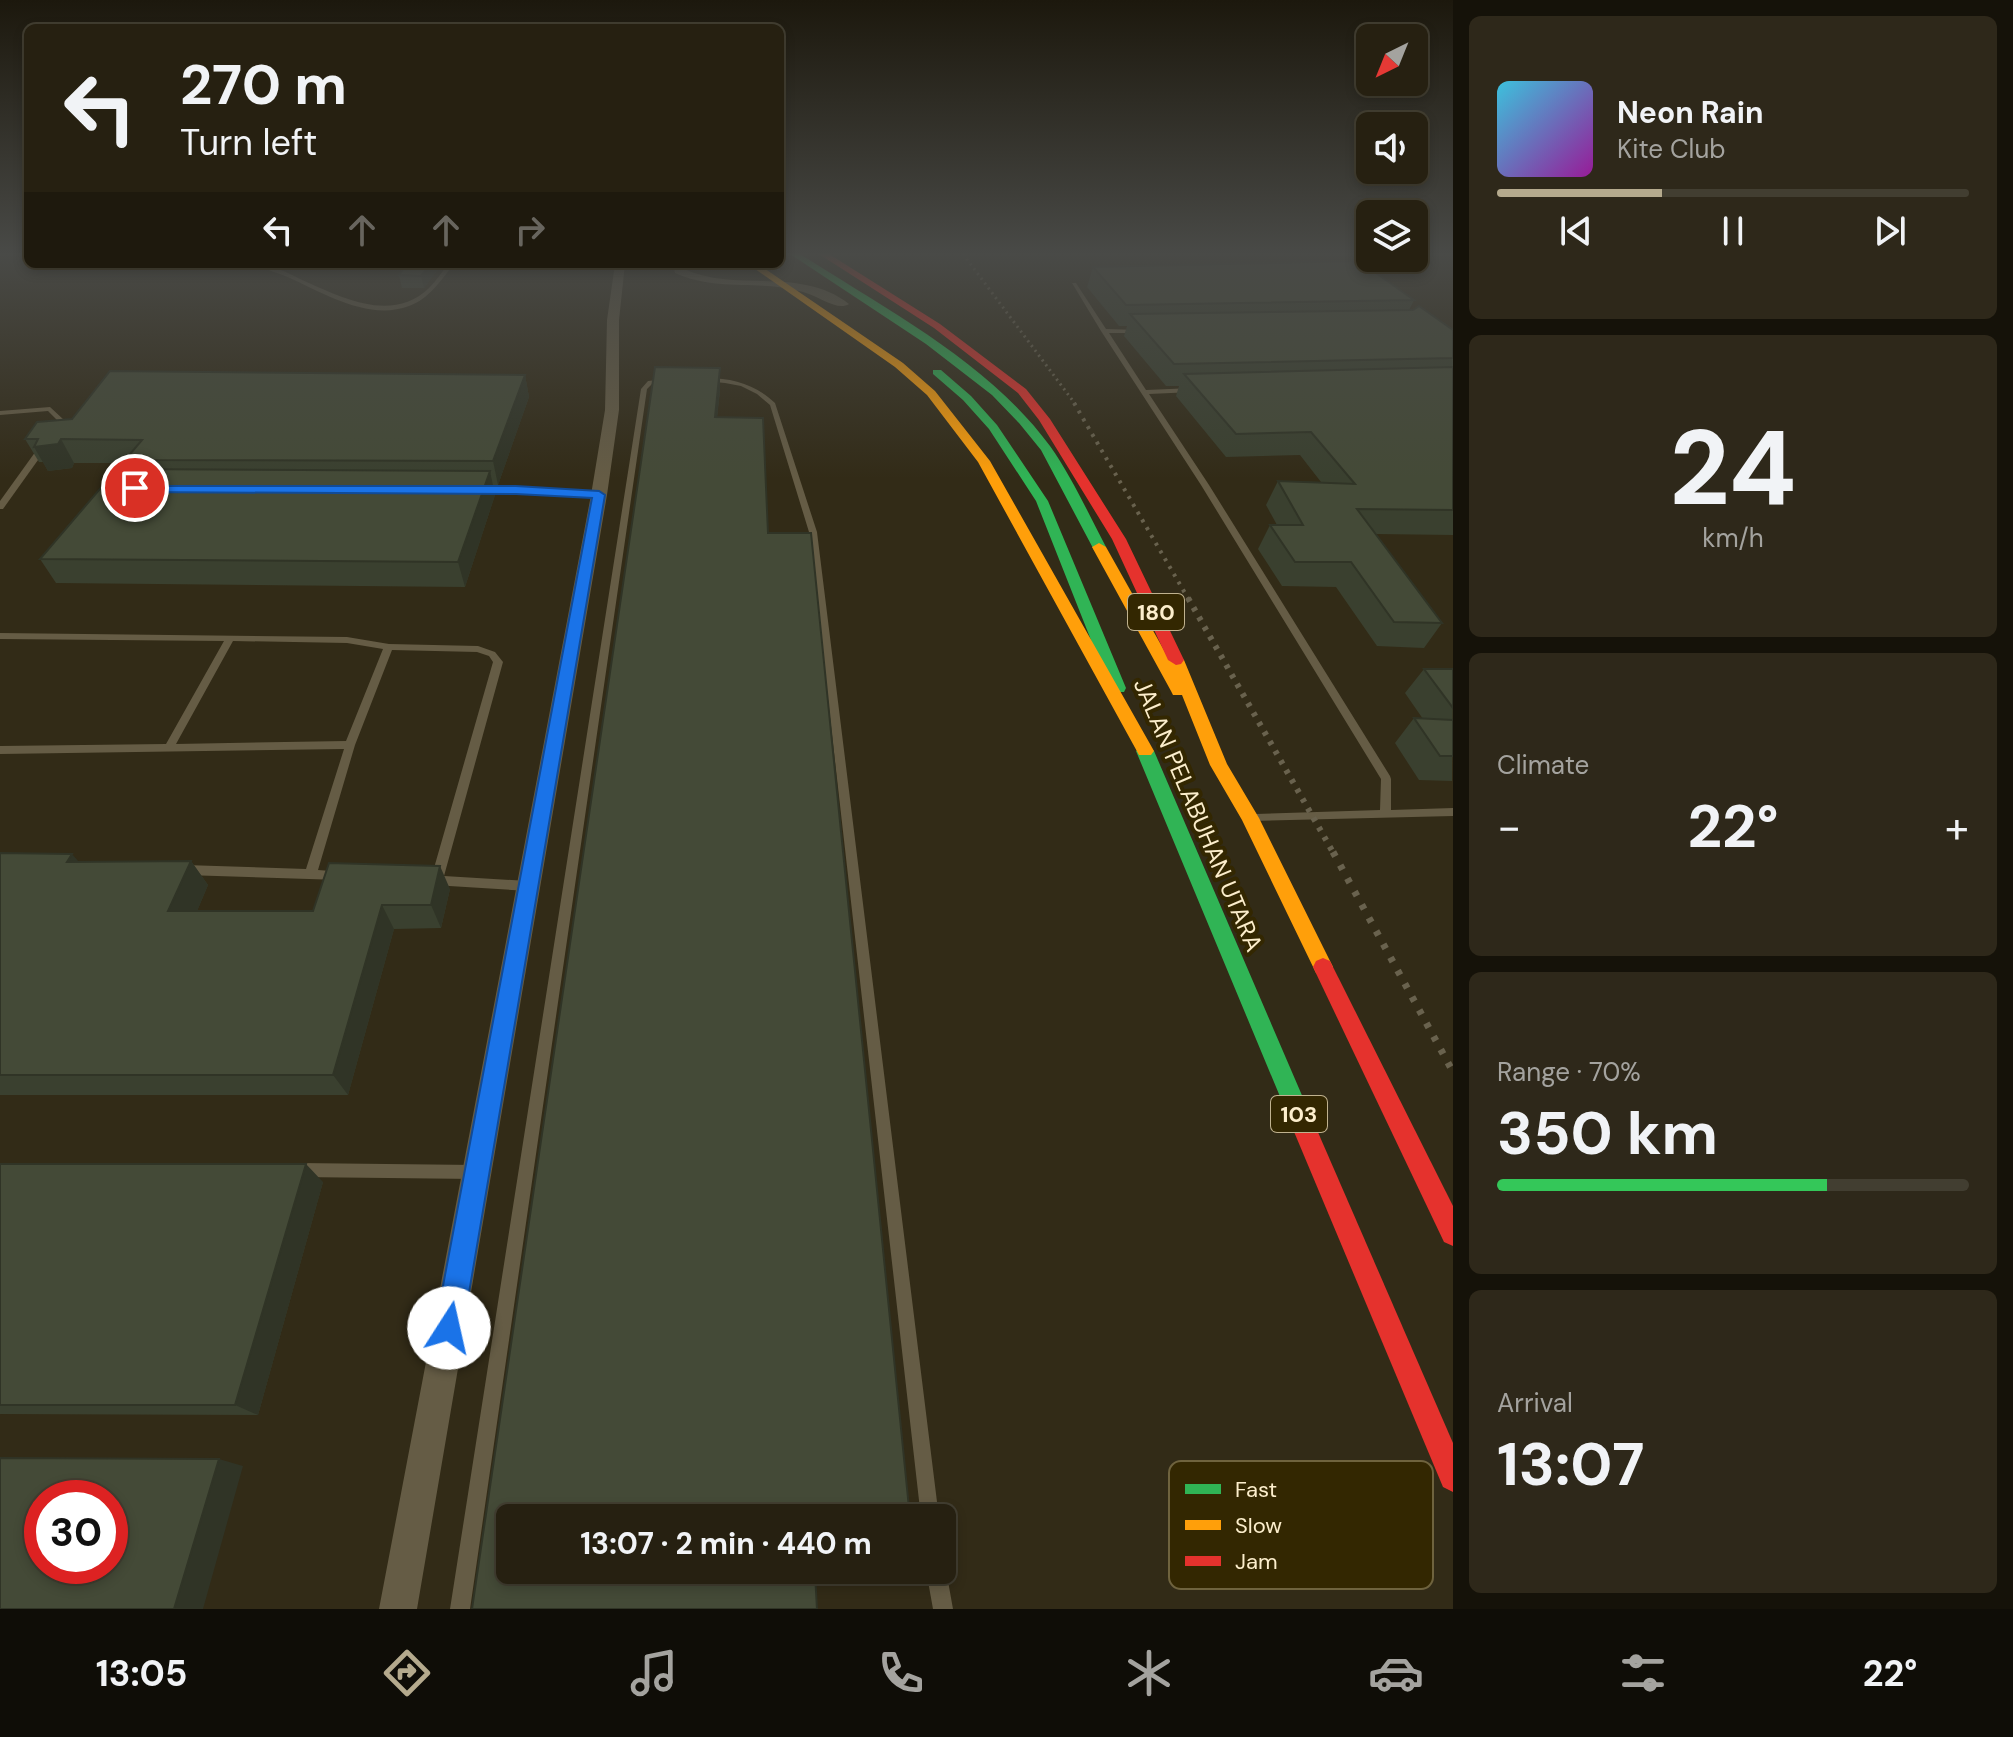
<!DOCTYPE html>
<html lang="en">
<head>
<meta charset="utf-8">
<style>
	:root { --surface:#262011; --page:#2e281a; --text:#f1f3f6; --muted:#a4a39f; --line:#423e31; --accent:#b5aa8d }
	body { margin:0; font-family:"DM Sans",sans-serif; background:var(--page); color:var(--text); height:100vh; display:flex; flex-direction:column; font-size:30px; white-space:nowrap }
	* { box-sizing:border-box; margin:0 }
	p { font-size:26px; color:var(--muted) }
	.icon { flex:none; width:44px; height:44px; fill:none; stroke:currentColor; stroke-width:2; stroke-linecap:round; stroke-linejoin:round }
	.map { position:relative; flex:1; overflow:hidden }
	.sheet { display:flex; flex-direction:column; gap:16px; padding:16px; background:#151209; width:560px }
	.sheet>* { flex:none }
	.banner { position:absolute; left:24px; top:24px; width:760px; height:244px; border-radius:12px; box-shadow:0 4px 12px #0003,0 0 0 2px var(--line); background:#262011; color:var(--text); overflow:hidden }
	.needle { width:52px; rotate:223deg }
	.controls { position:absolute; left:1356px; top:24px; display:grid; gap:16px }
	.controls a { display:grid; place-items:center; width:72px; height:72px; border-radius:12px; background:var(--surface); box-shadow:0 4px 12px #0003,0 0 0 2px var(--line); font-size:40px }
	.speed { position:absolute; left:24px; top:1480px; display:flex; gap:16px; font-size:40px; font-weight:700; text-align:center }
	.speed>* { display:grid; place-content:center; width:104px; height:104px; border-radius:50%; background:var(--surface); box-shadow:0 4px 12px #0003,0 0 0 2px var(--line); line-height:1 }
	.speed .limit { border:12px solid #d22; background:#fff; color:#111 }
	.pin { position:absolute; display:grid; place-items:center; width:68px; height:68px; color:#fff; margin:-34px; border:4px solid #fff; border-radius:50%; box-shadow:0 2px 8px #0007 }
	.me { position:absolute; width:88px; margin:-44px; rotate:10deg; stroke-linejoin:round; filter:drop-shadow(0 0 6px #0008) }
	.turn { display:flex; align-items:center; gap:28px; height:168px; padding:0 24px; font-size:36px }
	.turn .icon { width:104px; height:104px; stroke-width:2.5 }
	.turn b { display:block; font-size:56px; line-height:68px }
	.lanes { display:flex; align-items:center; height:76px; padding:0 24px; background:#0003; justify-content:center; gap:40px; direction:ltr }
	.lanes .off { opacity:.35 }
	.big { font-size:60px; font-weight:700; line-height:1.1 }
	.sheet .tile { flex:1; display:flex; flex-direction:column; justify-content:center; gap:12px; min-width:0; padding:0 28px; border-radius:12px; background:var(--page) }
	.sheet .dial { align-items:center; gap:0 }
	.dial b { font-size:104px; line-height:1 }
	.song { display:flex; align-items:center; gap:24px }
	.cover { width:96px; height:96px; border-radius:12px; background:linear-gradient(135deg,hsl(190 70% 55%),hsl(300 70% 35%)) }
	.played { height:8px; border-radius:4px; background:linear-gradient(90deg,var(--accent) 35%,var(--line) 35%) }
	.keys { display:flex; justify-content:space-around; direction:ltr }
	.heat { display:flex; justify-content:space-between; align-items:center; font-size:44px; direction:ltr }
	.charge { height:12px; border-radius:6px; background:linear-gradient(90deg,#34c759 70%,var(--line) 0) }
	.trip { position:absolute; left:496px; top:1504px; width:460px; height:80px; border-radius:12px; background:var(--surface); box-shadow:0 4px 12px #0003,0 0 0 2px var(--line); font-weight:700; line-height:80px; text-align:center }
	.tab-bar { display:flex; height:128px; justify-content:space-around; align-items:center; background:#0f0d07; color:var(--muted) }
	.tab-bar .icon { width:56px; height:56px }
	.tab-bar .current { color:var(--accent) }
	.tab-bar b { font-size:36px; color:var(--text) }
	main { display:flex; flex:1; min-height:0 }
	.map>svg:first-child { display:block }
</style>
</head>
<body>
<main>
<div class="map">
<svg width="1453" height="1609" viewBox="0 0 1453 1609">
	<rect width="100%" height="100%" fill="#322b17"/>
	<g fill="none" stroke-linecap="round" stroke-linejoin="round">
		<g fill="#655c45" fill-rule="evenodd">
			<path d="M 255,264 C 271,264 288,273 302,280 C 341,297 392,324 429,288 C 436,281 442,272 448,264 L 454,264 C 441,280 429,299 409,306 C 369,321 325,294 290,278 C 279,273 266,270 255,264 Z"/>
			<polygon points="1072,283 1076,283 1106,329 1141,330 1141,332 1139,333 1109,333 1146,390 1193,388 1196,390 1193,392 1149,394 1209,485 1390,776 1391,779 1391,810 1453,808 1453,816 1251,821 1249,818 1251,815 1255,814 1380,810 1381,779 1201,485 1101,331"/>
			<path d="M 707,378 C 733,378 756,385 775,403 L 817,532 L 939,1518 L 921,1518 L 809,532 L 770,405 L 757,394 L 741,386 L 725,383 L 705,381 L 704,380 Z"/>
			<polygon points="666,379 669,381 668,382 652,384 647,389 470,1609 450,1609 641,389 648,381"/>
			<polygon points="50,407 64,420 57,434 54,434 50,432 57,420 48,411 0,415 0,411"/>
			<polygon points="41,444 48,446 3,509 0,509 0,501"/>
			<polygon points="477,488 599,493 603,495 599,497 480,492 476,490"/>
			<path d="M 0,633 L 347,637 L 389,644 L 478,646 L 495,652 L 503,662 L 444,876 L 528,881 L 532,883 L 534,886 L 532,889 L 528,891 L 433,885 L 429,883 L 427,880 L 429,877 L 432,875 L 493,662 L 489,656 L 477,652 L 392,650 L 355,745 L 318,870 L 344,872 L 346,875 L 344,878 L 340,880 L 185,875 L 181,873 L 179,870 L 181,867 L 185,865 L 306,869 L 344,749 L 0,754 L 0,746 L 166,744 L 224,641 L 0,639 ZM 233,641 L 347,643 L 383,649 L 346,741 L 176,744 Z"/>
			<polygon points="298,1163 476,1165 481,1167 483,1172 481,1177 476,1179 298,1177 293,1175 291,1170 293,1165"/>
			<polygon points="942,1563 946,1570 953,1609 933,1609 926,1570 942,1570"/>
		</g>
		<g fill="#655c45" fill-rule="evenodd">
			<polygon points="615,264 625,264 619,320 619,410 607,495 417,1609 379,1609 591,495 605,410 607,320"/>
			<path d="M 673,264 L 683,264 L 684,269 C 736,293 801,266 849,304 C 838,311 821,298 809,294 C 765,278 719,293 675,273 Z"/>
		</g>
		<g fill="#30b455" fill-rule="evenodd">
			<path d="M 790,254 L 800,254 C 887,310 987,361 1050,446 C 1072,477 1088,513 1106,547 L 1104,550 L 1094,550 L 1041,450 L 1019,423 L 992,395 L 926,344 Z"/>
			<polygon points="933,370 941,370 971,396 997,425 1048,501 1126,688 1124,692 1112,692 1110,688 1036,501 989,429 963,400 933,374"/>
			<polygon points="1145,745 1154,751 1307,1107 1311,1115 1307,1123 1299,1126 1291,1123 1136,751"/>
		</g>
		<g fill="#ff9f0a" fill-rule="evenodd">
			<polygon points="748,264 758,264 903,363 935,391 990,461 1154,751 1151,755 1139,755 978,462 927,395 895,367"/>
			<polygon points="1099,543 1106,547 1169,659 1176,655 1184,660 1227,764 1259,818 1333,967 1330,973 1323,976 1316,973 1242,820 1210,765 1182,695 1173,695 1171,691 1092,547"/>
		</g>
		<g fill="#e5322d" fill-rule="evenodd">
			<polygon points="819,254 829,254 940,324 1026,389 1050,419 1126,539 1184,660 1181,664 1176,665 1168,660 1112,539 1039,420 1018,393 934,328"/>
			<polygon points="1323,958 1330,961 1453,1206 1453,1246 1444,1242 1313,967 1316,961"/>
			<polygon points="1299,1104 1307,1107 1453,1443 1453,1492 1443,1487 1287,1115 1291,1107"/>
		</g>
		<polyline stroke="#69624e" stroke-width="3" stroke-dasharray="2 4" stroke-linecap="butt" points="963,254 1076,405"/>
		<polyline stroke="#69624e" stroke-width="4" stroke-dasharray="3 6" stroke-linecap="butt" points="1074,403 1189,600"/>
		<polyline stroke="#69624e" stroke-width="6" stroke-dasharray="4 7" stroke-linecap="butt" points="1188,598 1334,854"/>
		<polyline stroke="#69624e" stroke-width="7" stroke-dasharray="5 10" stroke-linecap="butt" points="1333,852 1453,1072"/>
	</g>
	<g fill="#3a402f">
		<polygon points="442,264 424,288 402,288 399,275"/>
		<polygon points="1093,267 1414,300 1409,310 1453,330 1453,535 1375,534 1442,623 1424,648 1377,646 1336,587 1282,586 1258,549 1270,525 1277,525 1266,505 1278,481 1321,482 1300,455 1226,457 1176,396 1179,386 1166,386 1124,336 1127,326 1119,326 1087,287"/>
		<polygon points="655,367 720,368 720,390 717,417 768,533 916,1574 906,1576 815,1574"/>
		<polygon points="525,375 529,397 498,485 493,485 495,495 465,587 56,583 40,559 131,469 127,463 74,463 72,468 48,471 43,462 39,462 25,439 72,419"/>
		<polygon points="1424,669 1453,669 1452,781 1419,780 1395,743 1414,718 1423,719 1405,693"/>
		<polygon points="0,853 79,862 191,861 208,885 197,911 313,911 450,889 441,928 394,929 348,1095 0,1095"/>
		<polygon points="0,1164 323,1182 258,1415 0,1414"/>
	</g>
	<g fill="#303426">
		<polygon points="431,264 442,264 424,288 421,276"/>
		<polygon points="720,368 720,390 715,440 715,417"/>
		<polygon points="525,375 529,397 498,485 493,461"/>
		<polygon points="61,439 74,463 72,468 48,471 34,447"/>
		<polygon points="490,471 495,495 465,587 458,562"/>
		<polygon points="72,854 93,878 67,862"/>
		<polygon points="191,861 208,885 187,935 168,911"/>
		<polygon points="440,866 450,889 441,928 431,905"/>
		<polygon points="382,905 394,929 348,1095 333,1075"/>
		<polygon points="306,1164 323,1182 258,1415 235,1405"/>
		<polygon points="219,1459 243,1466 203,1609 174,1609"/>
	</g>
	<g fill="#444a37" stroke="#303426" stroke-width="2" fill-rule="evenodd">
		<polygon points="1359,261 1414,300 1126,305 1093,267"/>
		<polygon points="407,264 431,264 421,276 399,275"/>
		<polygon points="1419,306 1453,330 1453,358 1174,364 1130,314 1413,310"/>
		<polygon points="655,367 720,368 715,417 763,418 768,533 811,533 910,1518 510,1518 510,1570 915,1570 916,1574 815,1573 817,1609 472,1609"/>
		<polygon points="1453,367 1453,510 1357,509 1442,623 1394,622 1351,562 1295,562 1270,525 1303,525 1278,481 1355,484 1311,432 1236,434 1184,374"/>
		<polygon points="110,371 525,375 493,461 125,460 142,440 61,439 58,444 34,447 38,439 25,439 37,422 72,419"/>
		<polygon points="117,469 490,471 458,562 40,559"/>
		<polygon points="1424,669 1453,669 1453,708"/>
		<polygon points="1414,718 1453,720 1453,756 1440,756"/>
		<polygon points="0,853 72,854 67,862 191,861 168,911 313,911 329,863 440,866 431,905 382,905 333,1075 0,1075"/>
		<polygon points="0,1164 306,1164 235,1405 0,1405"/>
		<path d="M 0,1458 L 219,1459 L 174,1609 L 0,1609 ZM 42,1498 L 110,1498 L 110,1566 L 42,1566 Z"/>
	</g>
	<linearGradient id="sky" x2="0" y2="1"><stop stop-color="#1c180d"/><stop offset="0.53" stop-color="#494a47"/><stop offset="1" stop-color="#494a47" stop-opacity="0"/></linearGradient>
	<rect width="1453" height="479" fill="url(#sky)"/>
	<polygon fill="#1a73e8" stroke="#114b97" stroke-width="2" points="130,486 516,486 599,491 605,495 463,1328 459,1338 449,1342 439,1338 435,1328 592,498 516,494 135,492 130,491"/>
	<g text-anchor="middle" stroke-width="8" stroke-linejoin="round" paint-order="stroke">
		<g fill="#332701" stroke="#c0b28f" stroke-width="2">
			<rect x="1128" y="594" width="56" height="36" rx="6"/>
			<rect x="1271" y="1096" width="56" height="36" rx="6"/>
		</g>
		<g font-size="22" font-weight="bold" fill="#fceecc">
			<text x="1156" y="620">180</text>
			<text x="1299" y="1122">103</text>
		</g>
		<g font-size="24" fill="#fceecc" stroke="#332701">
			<text transform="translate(1198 815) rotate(67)" y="8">JALAN PELABUHAN UTARA</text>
		</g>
	</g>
	<rect x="1169" y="1461" width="264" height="128" rx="12" fill="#332701" stroke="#6f633e" stroke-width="2"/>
	<rect x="1185" y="1484" width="36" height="10" fill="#30b455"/>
	<rect x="1185" y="1520" width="36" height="10" fill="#ff9f0a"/>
	<rect x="1185" y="1556" width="36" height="10" fill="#e5322d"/>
	<g font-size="22" fill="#fceecc">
		<text x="1235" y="1497">Fast</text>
		<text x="1235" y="1533">Slow</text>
		<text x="1235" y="1569">Jam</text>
	</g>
</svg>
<div class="controls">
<a><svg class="needle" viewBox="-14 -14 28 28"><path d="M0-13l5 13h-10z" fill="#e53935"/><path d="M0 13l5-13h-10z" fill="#a4a39f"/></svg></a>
<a><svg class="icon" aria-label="sound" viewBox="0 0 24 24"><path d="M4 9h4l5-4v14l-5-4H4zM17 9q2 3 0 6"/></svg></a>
<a><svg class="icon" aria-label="layers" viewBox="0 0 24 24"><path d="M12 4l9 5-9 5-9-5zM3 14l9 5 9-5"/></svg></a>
</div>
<div class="speed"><div class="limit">30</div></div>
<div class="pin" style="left:135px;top:488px;background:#d93025"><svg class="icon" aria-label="arrive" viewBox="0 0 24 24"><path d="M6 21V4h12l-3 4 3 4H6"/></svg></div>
<svg class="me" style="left:449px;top:1328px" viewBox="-20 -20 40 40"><circle r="19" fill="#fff"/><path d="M0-13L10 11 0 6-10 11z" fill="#1a73e8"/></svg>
<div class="trip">13:07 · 2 min · 440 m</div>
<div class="banner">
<div class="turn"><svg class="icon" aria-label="left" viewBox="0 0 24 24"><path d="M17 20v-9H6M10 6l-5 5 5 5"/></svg><div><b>270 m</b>Turn left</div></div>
<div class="lanes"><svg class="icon" aria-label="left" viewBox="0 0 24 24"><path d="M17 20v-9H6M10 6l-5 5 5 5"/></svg><svg class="icon off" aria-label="ahead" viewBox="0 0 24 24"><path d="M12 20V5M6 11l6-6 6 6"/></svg><svg class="icon off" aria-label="ahead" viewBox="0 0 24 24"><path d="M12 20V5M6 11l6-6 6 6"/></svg><svg class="icon off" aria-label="right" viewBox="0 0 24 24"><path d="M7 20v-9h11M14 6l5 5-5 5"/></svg></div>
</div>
</div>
<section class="sheet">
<div class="tile">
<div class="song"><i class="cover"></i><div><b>Neon Rain</b><p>Kite Club</p></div></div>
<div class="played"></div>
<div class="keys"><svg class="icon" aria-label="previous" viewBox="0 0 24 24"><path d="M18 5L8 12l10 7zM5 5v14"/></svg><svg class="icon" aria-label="pause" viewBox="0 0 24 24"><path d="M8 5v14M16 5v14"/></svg><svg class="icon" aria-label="next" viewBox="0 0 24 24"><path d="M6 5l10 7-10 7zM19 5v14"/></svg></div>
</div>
<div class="tile dial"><b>24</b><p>km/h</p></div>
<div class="tile"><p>Climate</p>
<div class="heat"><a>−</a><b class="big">22°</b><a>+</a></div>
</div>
<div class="tile"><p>Range · 70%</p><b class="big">350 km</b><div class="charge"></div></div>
<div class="tile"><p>Arrival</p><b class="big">13:07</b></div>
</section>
</main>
<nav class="tab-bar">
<b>13:05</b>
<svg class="icon current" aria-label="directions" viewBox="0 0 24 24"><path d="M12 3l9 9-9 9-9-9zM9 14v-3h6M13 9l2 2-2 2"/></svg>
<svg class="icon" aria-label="music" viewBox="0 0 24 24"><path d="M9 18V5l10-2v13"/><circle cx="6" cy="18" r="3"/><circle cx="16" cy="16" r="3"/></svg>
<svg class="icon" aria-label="phone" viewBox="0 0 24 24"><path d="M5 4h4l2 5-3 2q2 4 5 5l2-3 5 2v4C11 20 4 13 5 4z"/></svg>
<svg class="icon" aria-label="climate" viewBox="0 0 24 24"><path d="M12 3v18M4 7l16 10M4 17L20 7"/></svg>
<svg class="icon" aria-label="car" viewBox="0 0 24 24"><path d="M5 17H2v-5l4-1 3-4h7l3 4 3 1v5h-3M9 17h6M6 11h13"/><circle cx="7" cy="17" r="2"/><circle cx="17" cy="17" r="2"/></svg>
<svg class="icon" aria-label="filters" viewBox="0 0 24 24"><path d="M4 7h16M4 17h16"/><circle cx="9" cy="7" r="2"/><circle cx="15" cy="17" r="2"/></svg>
<b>22°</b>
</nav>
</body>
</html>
